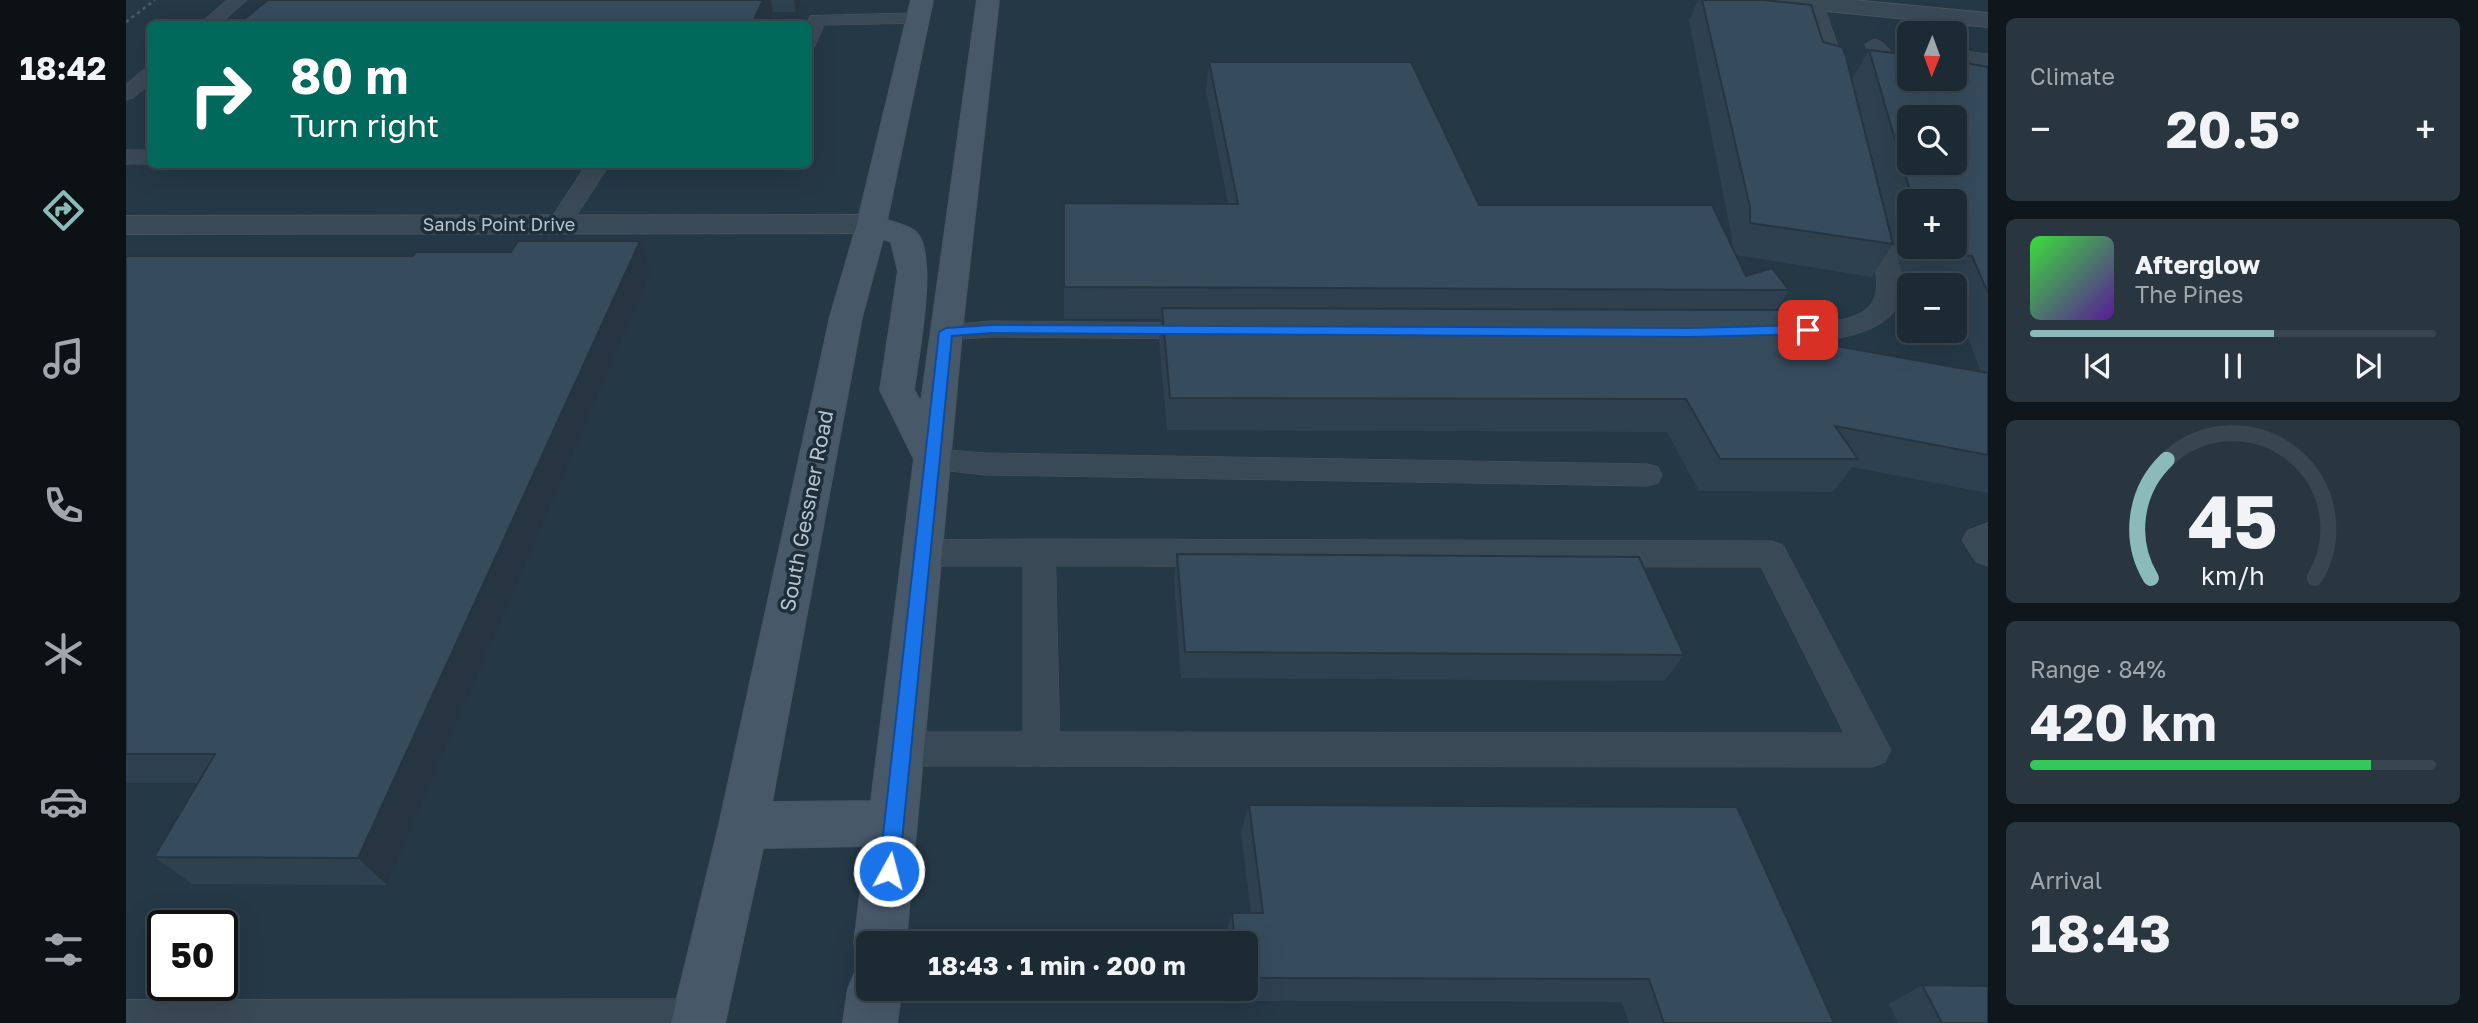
<!DOCTYPE html>
<html lang="en">
<head>
<meta charset="utf-8">
<style>
	:root { --surface:#1c2a34; --page:#293640; --text:#f1f3f6; --muted:#a0a7ac; --line:#3a464f; --accent:#8bbbb9 }
	body { margin:0; font-family:"Golos Text",sans-serif; background:var(--page); color:var(--text); height:100vh; display:flex; flex-direction:column; font-size:26px; white-space:nowrap }
	* { box-sizing:border-box; margin:0 }
	p { font-size:23px; color:var(--muted) }
	.icon { flex:none; width:38px; height:38px; fill:none; stroke:currentColor; stroke-width:2; stroke-linecap:round; stroke-linejoin:round }
	.map { position:relative; flex:1; overflow:hidden }
	.drawer { display:flex; flex-direction:column; gap:18px; padding:18px; background:#0f171d; width:490px }
	.drawer>* { flex:none }
	.guide { position:absolute; left:21px; top:21px; width:665px; height:147px; border-radius:10px; box-shadow:0 7px 28px #0002,0 0 0 2px var(--line); background:#00695c; color:#fff; overflow:hidden }
	.needle { width:46px; rotate:181deg }
	.buttons { position:absolute; left:1771px; top:21px; display:grid; gap:14px }
	.buttons a { display:grid; place-items:center; width:70px; height:70px; border-radius:10px; background:var(--surface); box-shadow:0 7px 28px #0002,0 0 0 2px var(--line); font-size:35px }
	.speed { position:absolute; left:21px; top:910px; display:flex; gap:14px; font-size:35px; font-weight:700; text-align:center }
	.speed>* { display:grid; place-content:center; width:91px; height:91px; border-radius:50%; background:var(--surface); box-shadow:0 7px 28px #0002,0 0 0 2px var(--line); line-height:1 }
	.speed .limit { border:4px solid #111; border-radius:10px; background:#fff; color:#111 }
	.pin { position:absolute; display:grid; place-items:center; width:60px; height:60px; color:#fff; margin:-30px; border-radius:14px; box-shadow:0 4px 10px #0006 }
	.me { position:absolute; width:77px; margin:-38px; rotate:7deg; stroke-linejoin:round; filter:drop-shadow(0 0 5px #0008) }
	.turn { display:flex; align-items:center; gap:24px; height:147px; padding:0 28px; font-size:32px }
	.turn .icon { width:91px; height:91px; stroke-width:2.5 }
	.turn b { display:block; font-size:49px; line-height:60px }
	.big { font-size:52px; font-weight:700; line-height:1.1 }
	.drawer .tile { flex:1; display:flex; flex-direction:column; justify-content:center; gap:10px; min-width:0; padding:0 24px; border-radius:10px; background:var(--page) }
	.drawer .dial { align-items:center; gap:0 }
	.dial svg { height:182px; overflow:visible; fill:none; stroke:var(--line); stroke-width:7; stroke-linecap:round; text-anchor:middle }
	.dial text { fill:var(--text); stroke:none }
	.song { display:flex; align-items:center; gap:21px }
	.cover { width:84px; height:84px; border-radius:10px; background:linear-gradient(135deg,hsl(120 70% 55%),hsl(270 70% 35%)) }
	.played { height:7px; border-radius:4px; background:linear-gradient(90deg,var(--accent) 60%,var(--line) 60%) }
	.keys { display:flex; justify-content:space-around; direction:ltr }
	.heat { display:flex; justify-content:space-between; align-items:center; font-size:38px; direction:ltr }
	.charge { height:10px; border-radius:5px; background:linear-gradient(90deg,#34c759 84%,var(--line) 0) }
	.trip { position:absolute; left:730px; top:931px; width:402px; height:70px; border-radius:10px; background:var(--surface); box-shadow:0 7px 28px #0002,0 0 0 2px var(--line); font-weight:700; line-height:70px; text-align:center }
	main { display:flex; flex:1; min-height:0 }
	.tabs { display:flex; flex-direction:column; width:126px; justify-content:space-around; align-items:center; background:#0b1115; color:var(--muted) }
	.tabs .icon { width:49px; height:49px }
	.tabs .on { color:var(--accent) }
	.tabs b { font-size:32px; color:var(--text) }
	.map>svg:first-child { display:block }
</style>
</head>
<body>
<main>
<nav class="tabs">
<b>18:42</b>
<svg class="icon on" aria-label="directions" viewBox="0 0 24 24"><path d="M12 3l9 9-9 9-9-9zM9 14v-3h6M13 9l2 2-2 2"/></svg>
<svg class="icon" aria-label="music" viewBox="0 0 24 24"><path d="M9 18V5l10-2v13"/><circle cx="6" cy="18" r="3"/><circle cx="16" cy="16" r="3"/></svg>
<svg class="icon" aria-label="phone" viewBox="0 0 24 24"><path d="M5 4h4l2 5-3 2q2 4 5 5l2-3 5 2v4C11 20 4 13 5 4z"/></svg>
<svg class="icon" aria-label="climate" viewBox="0 0 24 24"><path d="M12 3v18M4 7l16 10M4 17L20 7"/></svg>
<svg class="icon" aria-label="car" viewBox="0 0 24 24"><path d="M5 17H2v-5l4-1 3-4h7l3 4 3 1v5h-3M9 17h6M6 11h13"/><circle cx="7" cy="17" r="2"/><circle cx="17" cy="17" r="2"/></svg>
<svg class="icon" aria-label="filters" viewBox="0 0 24 24"><path d="M4 7h16M4 17h16"/><circle cx="9" cy="7" r="2"/><circle cx="15" cy="17" r="2"/></svg>
</nav>
<div class="map">
<svg width="1862" height="1023" viewBox="0 0 1862 1023">
	<rect width="100%" height="100%" fill="#253846"/>
	<g fill="none" stroke-linecap="round" stroke-linejoin="round">
		<g stroke="#465562" stroke-width="1">
			<g id="service">
				<polygon points="101,0 121,0 94,24 74,24"/>
				<polygon points="1681,0 1695,0 1697,3 1724,81 1721,85 1707,85 1704,81 1679,3"/>
				<polygon points="792,13 801,19 799,23 698,25 689,46 682,48 682,24 680,24 684,16"/>
				<path d="M 1749,39 C 1764,43 1769,62 1783,68 L 1783,79 L 1790,79 C 1767,85 1751,62 1739,45 Z"/>
				<polygon points="1829,50 1862,54 1862,66 1829,62"/>
				<polygon points="24,68 24,84 7,98 0,100 0,84 17,70"/>
				<rect x="0" y="150" width="24" height="14"/>
				<polygon points="461,164 484,164 441,230 433,232 425,230 421,225"/>
				<path d="M 1748,209 L 1756,211 L 1760,216 C 1765,239 1779,266 1777,290 C 1773,340 1679,347 1643,337 L 1639,331 L 1643,325 C 1660,321 1678,323 1696,322 C 1777,317 1747,270 1736,216 L 1740,211 Z"/>
				<polygon points="866,321 1075,323 1084,325 1088,331 1084,337 1075,339 866,337 820,340 811,338 807,332 811,326"/>
				<polygon points="807,449 860,453 1521,464 1532,467 1536,475 1532,483 1521,486 860,475 796,468 792,460 796,452"/>
				<polygon points="1862,523 1862,566 1850,562 1836,540 1841,531"/>
				<path d="M 913,539 L 1645,541 L 1657,545 L 1765,750 L 1759,762 L 1746,767 L 777,766 L 764,761 L 758,749 L 764,737 L 777,732 L 897,732 L 897,566 L 795,566 L 783,562 L 779,553 L 783,544 L 795,540 ZM 930,566 L 1635,567 L 1718,733 L 934,732 Z"/>
				<polygon points="573,999 589,1005 595,1023 0,1023 0,1000"/>
			</g>
		</g>
		<g stroke="#465562" stroke-width="2">
			<polygon id="minor" points="746,215 756,218 761,224 756,230 746,233 0,234 0,216"/>
		</g>
		<g stroke="#465562" stroke-width="2">
			<polygon id="tertiary" points="1649,0 1727,0 1862,13 1862,27 1660,7 1652,5"/>
		</g>
		<g stroke="#465562" stroke-width="2">
			<g id="secondary">
				<path d="M 785,0 L 807,0 L 761,220 C 770,223 785,226 791,233 C 812,258 792,357 788,390 L 795,402 L 851,0 L 873,0 L 836,332 L 780,943 L 742,943 L 742,964 L 735,962 L 728,943 L 740,846 L 637,848 L 599,1023 L 545,1023 L 593,825 L 704,317 L 731,224 ZM 757,239 L 765,242 L 772,271 L 754,390 L 788,459 L 745,801 L 646,802 L 736,317 Z"/>
				<polygon points="742,965 742,989 776,989 771,1023 717,1023 722,989 730,970"/>
			</g>
		</g>
		<polyline stroke="#405f5d" stroke-width="2.5" stroke-dasharray="3.5 3.5" stroke-linecap="butt" points="0,22 29,0"/>
		<use href="#service" fill="#3a4956" fill-rule="evenodd"/>
		<use href="#minor" fill="#3a4956" fill-rule="evenodd"/>
		<use href="#tertiary" fill="#3a4956" fill-rule="evenodd"/>
		<use href="#secondary" fill="#475869" fill-rule="evenodd"/>
	</g>
	<g fill="#2e4150" fill-rule="evenodd">
		<polygon points="142,0 675,0 670,12 647,12 642,24 112,24"/>
		<path d="M 1572,0 L 1638,0 L 1767,244 L 1746,277 L 1610,255 L 1620,276 L 1663,290 L 1650,310 L 1705,345 L 1855,372 L 1829,305 L 1829,285 L 1801,285 L 1778,282 L 1726,79 L 1743,50 L 1862,67 L 1862,493 L 1726,467 L 1707,492 L 1573,491 L 1541,432 L 1041,430 L 1033,340 L 1035,319 L 938,319 L 938,203 L 1102,204 L 1080,91 L 1083,62 L 1353,205 L 1606,248 L 1606,238 L 1563,21 ZM 1783,201 L 1829,201 L 1829,247 L 1783,247 Z"/>
		<polygon points="0,256 525,273 261,885 66,884 28,857 72,783 0,783"/>
		<polygon points="1051,554 1558,655 1538,681 1055,678 1048,581"/>
		<polygon points="1123,805 1708,1023 1503,1023 1496,1002 1105,1001 1104,989 1120,989 1120,943 1099,943 1099,938 1106,913 1125,913 1115,833"/>
		<polygon points="1796,985 1862,1023 1772,1023 1763,1004"/>
	</g>
	<g fill="#263541">
		<polygon points="637,0 645,0 647,12 642,24 626,24"/>
		<polygon points="668,0 675,0 670,12"/>
		<polygon points="514,241 525,273 261,885 232,858"/>
	</g>
	<g fill="#364c5d" stroke="#263541" stroke-width="2" fill-rule="evenodd">
		<polygon points="142,0 637,0 626,24 112,24"/>
		<polygon points="1576,0 1638,0 1685,5 1697,42 1716,47 1720,57 1767,244 1624,223 1624,207"/>
		<path d="M 1743,50 L 1783,55 L 1783,79 L 1829,79 L 1829,61 L 1862,67 L 1862,293 L 1846,256 L 1801,250 L 1800,247 L 1829,247 L 1829,201 L 1787,201 ZM 1783,117 L 1829,117 L 1829,163 L 1783,163 Z"/>
		<polygon points="1083,62 1285,62 1353,205 1586,205 1620,276 1646,268 1663,290 938,287 938,203 1112,204"/>
		<polygon points="392,241 514,241 232,858 28,857 89,754 0,754 0,256 287,256 290,252 385,252"/>
		<polygon points="1036,308 1679,310 1705,345 1862,373 1862,455 1709,426 1732,459 1594,459 1560,399 1044,398"/>
		<polygon points="1051,554 1513,557 1558,655 1059,652"/>
		<polygon points="1123,805 1611,807 1708,1023 1538,1023 1523,979 1120,978 1120,943 1109,943 1106,913 1137,913"/>
		<polygon points="1796,985 1862,986 1862,1023 1816,1023"/>
	</g>
	<polygon fill="#1a73e8" stroke="#114b97" stroke-width="2" points="866,325 1564,328 1682,325 1688,330 1682,334 1564,337 866,333 826,336 773,871 770,878 763,881 756,878 753,871 813,332 820,328"/>
	<g text-anchor="middle" stroke-width="7" stroke-linejoin="round" paint-order="stroke">
		<g font-size="18" fill="#b7c4cf" stroke="#1e2e3b">
			<text x="373" y="231">Sands Point Drive</text>
		</g>
		<g font-size="21" fill="#b7c4cf" stroke="#1e2e3b">
			<text transform="translate(681 511) rotate(-79)" y="7">South Gessner Road</text>
		</g>
	</g>
</svg>
<div class="buttons">
<a><svg class="needle" viewBox="-14 -14 28 28"><path d="M0-13l5 13h-10z" fill="#e53935"/><path d="M0 13l5-13h-10z" fill="#a0a7ac"/></svg></a>
<a><svg class="icon" aria-label="search" viewBox="0 0 24 24"><circle cx="10" cy="10" r="6"/><path d="M15 15l6 6"/></svg></a>
<a>+</a>
<a>−</a>
</div>
<div class="speed"><div class="limit">50</div></div>
<div class="pin" style="left:1682px;top:330px;background:#d93025"><svg class="icon" aria-label="arrive" viewBox="0 0 24 24"><path d="M6 21V4h12l-3 4 3 4H6"/></svg></div>
<svg class="me" style="left:763px;top:871px" viewBox="-20 -20 40 40"><circle r="17" fill="#1a73e8" stroke="#fff" stroke-width="3"/><path d="M0-11L8 9 0 5-8 9z" fill="#fff"/></svg>
<div class="trip">18:43 · 1 min · 200 m</div>
<div class="guide">
<div class="turn"><svg class="icon" aria-label="right" viewBox="0 0 24 24"><path d="M7 20v-9h11M14 6l5 5-5 5"/></svg><div><b>80 m</b>Turn right</div></div>
</div>
</div>
<section class="drawer">
<div class="tile"><p>Climate</p>
<div class="heat"><a>−</a><b class="big">20.5°</b><a>+</a></div>
</div>
<div class="tile">
<div class="song"><i class="cover"></i><div><b>Afterglow</b><p>The Pines</p></div></div>
<div class="played"></div>
<div class="keys"><svg class="icon" aria-label="previous" viewBox="0 0 24 24"><path d="M18 5L8 12l10 7zM5 5v14"/></svg><svg class="icon" aria-label="pause" viewBox="0 0 24 24"><path d="M8 5v14M16 5v14"/></svg><svg class="icon" aria-label="next" viewBox="0 0 24 24"><path d="M6 5l10 7-10 7zM19 5v14"/></svg></div>
</div>
<div class="tile dial"><svg viewBox="0 0 100 80">
<path d="M14 69A42 42 0 1 1 86 69"/>
<path d="M14 69A42 42 0 0 1 21 17" stroke="#8bbbb9"/>
<text x="50" y="56" font-size="32" font-weight="700">45</text>
<text x="50" y="72" font-size="11">km/h</text>
</svg></div>
<div class="tile"><p>Range · 84%</p><b class="big">420 km</b><div class="charge"></div></div>
<div class="tile"><p>Arrival</p><b class="big">18:43</b></div>
</section>
</main>
</body>
</html>
